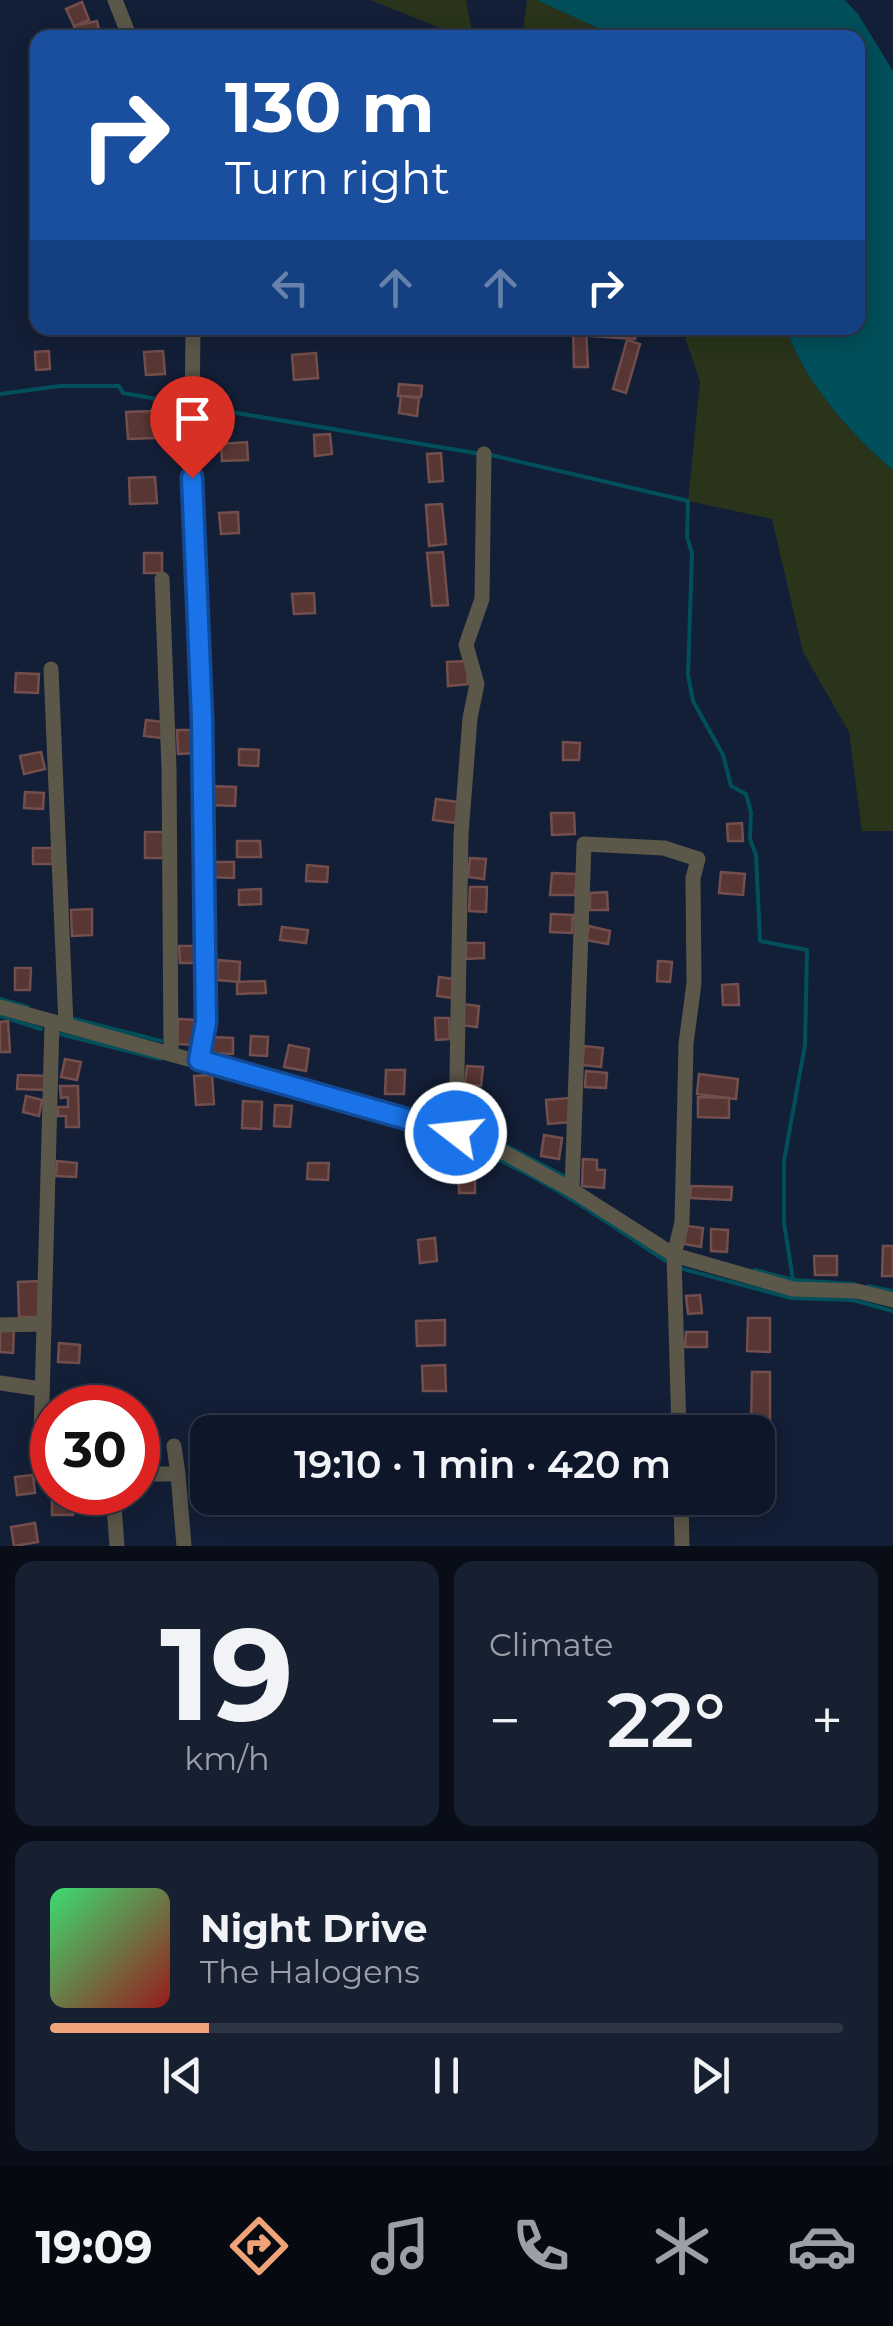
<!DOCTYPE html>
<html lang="en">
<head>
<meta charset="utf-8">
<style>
	:root { --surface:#0e1729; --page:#172031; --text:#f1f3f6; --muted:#9b9fa8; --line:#2e3646; --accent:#f0a378 }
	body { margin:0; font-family:Montserrat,sans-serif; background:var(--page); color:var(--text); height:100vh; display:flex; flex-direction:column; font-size:38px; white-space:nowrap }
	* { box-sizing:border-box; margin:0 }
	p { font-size:32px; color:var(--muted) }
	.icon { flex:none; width:55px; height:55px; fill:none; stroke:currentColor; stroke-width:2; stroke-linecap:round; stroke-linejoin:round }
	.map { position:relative; height:1546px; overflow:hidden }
	.side { display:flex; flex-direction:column; gap:15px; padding:15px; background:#080d17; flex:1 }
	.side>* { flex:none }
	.guide { position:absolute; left:30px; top:30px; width:835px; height:305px; border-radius:20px; box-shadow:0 5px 25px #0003,0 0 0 2px var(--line); background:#1a4fa0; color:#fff; overflow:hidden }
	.speed { position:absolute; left:30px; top:1385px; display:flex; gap:20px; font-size:50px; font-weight:700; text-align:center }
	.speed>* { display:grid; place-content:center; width:130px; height:130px; border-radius:50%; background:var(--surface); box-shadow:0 5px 25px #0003,0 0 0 2px var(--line); line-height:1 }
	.speed .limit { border:15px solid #d22; background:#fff; color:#111 }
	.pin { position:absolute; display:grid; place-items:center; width:85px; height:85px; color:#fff; margin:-102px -42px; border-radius:50% 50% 50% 0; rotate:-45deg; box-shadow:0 0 10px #0007 }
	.pin .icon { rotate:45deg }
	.me { position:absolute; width:110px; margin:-55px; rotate:286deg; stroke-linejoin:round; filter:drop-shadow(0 0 8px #0008) }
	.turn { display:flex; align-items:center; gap:35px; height:210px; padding:0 30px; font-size:45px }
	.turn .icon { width:130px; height:130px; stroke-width:2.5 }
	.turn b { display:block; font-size:70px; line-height:85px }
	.lanes { display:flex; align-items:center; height:95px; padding:0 30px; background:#0003; justify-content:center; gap:50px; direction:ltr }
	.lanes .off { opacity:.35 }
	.big { font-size:75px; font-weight:600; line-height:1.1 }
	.side .tile { flex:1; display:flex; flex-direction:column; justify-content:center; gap:15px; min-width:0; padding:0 35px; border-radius:20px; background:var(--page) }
	.side .dial { align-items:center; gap:0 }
	.dial b { font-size:130px; line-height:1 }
	.song { display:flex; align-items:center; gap:30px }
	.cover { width:120px; height:120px; border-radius:15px; background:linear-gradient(135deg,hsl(140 70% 55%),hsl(0 70% 35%)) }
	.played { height:10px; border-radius:5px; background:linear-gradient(90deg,var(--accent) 20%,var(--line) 20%) }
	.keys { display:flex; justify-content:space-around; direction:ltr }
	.heat { display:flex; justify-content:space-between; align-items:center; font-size:55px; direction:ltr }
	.side .tiles { flex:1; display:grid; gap:15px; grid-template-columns:1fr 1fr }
	.tile:last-child { grid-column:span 2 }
	.trip { position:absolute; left:190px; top:1415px; width:585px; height:100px; border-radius:20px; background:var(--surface); box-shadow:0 5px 25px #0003,0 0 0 2px var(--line); font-weight:600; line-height:100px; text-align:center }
	.tabs { display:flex; height:160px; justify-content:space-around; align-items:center; background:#060910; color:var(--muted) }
	.tabs .icon { width:70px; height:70px }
	.tabs .current { color:var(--accent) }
	.tabs b { font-size:45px; color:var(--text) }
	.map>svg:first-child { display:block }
</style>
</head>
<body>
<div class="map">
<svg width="893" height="1546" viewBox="0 0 893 1546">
	<rect width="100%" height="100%" fill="#131f37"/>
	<g fill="#29341b">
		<polygon points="371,0 466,0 473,37 462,37"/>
		<polygon points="527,0 537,0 617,37 522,38"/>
		<path d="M 682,328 L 786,328 C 803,380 851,435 893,470 L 893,831 L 862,831 L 849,732 L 803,652 L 772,519 L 688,501 L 700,382 Z"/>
	</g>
	<path fill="#004f5a" d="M 537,0 L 845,0 L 858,14 L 893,71 L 893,470 C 851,435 803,380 786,328 L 858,328 L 858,38 L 617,37 Z"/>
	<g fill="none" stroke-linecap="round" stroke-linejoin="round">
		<g stroke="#004f5a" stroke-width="4">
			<polyline points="0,394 60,386 119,386 123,393 185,404"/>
			<polyline points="195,406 481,454"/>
			<polyline points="491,455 688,501 687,537 692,553 688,675 693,701 723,755 731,786 746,794 751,812 750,839 756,855 760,941 807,950 805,1045 784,1161 784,1223 793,1280"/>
			<polyline points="0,999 28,1007"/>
			<polyline points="0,1016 41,1029"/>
			<polyline points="74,1019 161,1041"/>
			<polyline points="60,1034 160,1059"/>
			<polyline points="208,1054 267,1070"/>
			<polyline points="278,1072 446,1122"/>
			<path d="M 212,1073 C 308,1105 412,1120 503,1162 C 561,1189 613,1227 666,1261"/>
			<polyline points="507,1146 569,1179"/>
			<polyline points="683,1269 791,1298 853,1300 893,1311"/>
			<polyline points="755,1270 793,1280 854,1284"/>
			<polyline points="868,1286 893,1291"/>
		</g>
	</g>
	<g fill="#583634" stroke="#724e4c" stroke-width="2.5">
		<polygon points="82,2 89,20 74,26 66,9"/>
		<polygon points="97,21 101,38 76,37 74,26"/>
		<polygon points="573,328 586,328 588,367 574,367"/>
		<polygon points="591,328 635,328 635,339 591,336"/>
		<polygon points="627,340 640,344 626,393 613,389"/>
		<polygon points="49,351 50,369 36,370 35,352"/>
		<polygon points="163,351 165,374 146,375 144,352"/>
		<polygon points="316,353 318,378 294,380 292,355"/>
		<polygon points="399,384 422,386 421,397 398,396"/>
		<polygon points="401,396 419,398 417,416 399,413"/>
		<polygon points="162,410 164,438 155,438 153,411"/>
		<polygon points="153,411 155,438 128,439 126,412"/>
		<polygon points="199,432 219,432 220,448 200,449"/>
		<polygon points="330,434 332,454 315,456 314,435"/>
		<polygon points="247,442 248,460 222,461 221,444"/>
		<polygon points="441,453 443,481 429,482 427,454"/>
		<polygon points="155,477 157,503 130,504 129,478"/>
		<polygon points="442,504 446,544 429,546 426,505"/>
		<polygon points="238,512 239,533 221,534 219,513"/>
		<polygon points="443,552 448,605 432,606 427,553"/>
		<rect x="144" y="553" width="18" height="20"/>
		<polygon points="314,593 315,613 294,614 292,594"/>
		<polygon points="467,661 468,684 448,686 447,662"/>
		<polygon points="16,673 39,674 38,693 15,692"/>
		<polygon points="146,720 164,722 162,738 144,736"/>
		<polygon points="177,730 193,730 194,753 178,754"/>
		<polygon points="563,742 580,743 579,760 563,760"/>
		<polygon points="239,749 259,750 258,766 239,765"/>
		<polygon points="41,752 45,769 24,774 20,756"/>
		<polygon points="211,786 236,787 235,806 210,805"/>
		<polygon points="25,792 44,793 43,809 24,808"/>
		<polygon points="436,799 459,802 456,823 433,820"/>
		<polygon points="551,813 574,813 575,834 552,835"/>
		<polygon points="742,823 743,841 728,841 727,824"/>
		<polygon points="145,832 168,832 167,858 145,858"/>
		<polygon points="237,841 260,841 261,857 237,857"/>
		<polygon points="33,848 52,848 53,864 33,864"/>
		<polygon points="470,858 486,859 484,879 468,877"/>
		<polygon points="207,862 234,862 234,878 207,877"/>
		<polygon points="307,865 328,867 327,882 306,881"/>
		<polygon points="721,872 745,874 743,895 719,893"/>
		<polygon points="552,873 577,874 575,895 550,895"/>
		<polygon points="470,887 487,887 486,912 469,911"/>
		<polygon points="261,889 261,904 239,905 239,890"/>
		<polygon points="607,892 608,910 590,910 590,893"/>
		<polygon points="92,909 92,935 72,936 71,910"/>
		<polygon points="551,914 573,915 572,933 550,932"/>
		<polygon points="589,926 610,931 608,944 586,940"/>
		<polygon points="282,927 308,930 306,943 280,940"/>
		<polygon points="466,943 484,943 484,958 466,959"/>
		<polygon points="179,946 199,946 199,963 180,963"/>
		<polygon points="218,960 240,962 239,982 217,980"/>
		<polygon points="658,961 672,962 670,982 657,981"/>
		<polygon points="15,968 31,968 30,990 15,990"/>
		<polygon points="439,977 454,979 452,998 437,996"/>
		<polygon points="265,981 266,993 237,994 237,982"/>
		<polygon points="738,984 739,1005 723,1005 722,985"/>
		<polygon points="462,1004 479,1006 477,1027 460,1025"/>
		<polygon points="435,1018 449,1018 450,1039 436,1040"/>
		<polygon points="178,1019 200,1020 199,1045 177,1044"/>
		<polygon points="8,1021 10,1052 0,1052 0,1022"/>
		<polygon points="251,1036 268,1037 267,1056 250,1055"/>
		<polygon points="212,1037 233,1038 233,1054 211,1053"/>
		<polygon points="289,1045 309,1049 306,1071 284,1067"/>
		<polygon points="584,1046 603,1048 601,1067 582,1065"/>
		<polygon points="65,1059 81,1062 77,1080 61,1077"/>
		<polygon points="467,1066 483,1067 481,1086 465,1084"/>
		<polygon points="386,1070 405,1070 404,1094 385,1094"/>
		<polygon points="586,1071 607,1073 606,1088 585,1087"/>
		<polygon points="699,1074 738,1079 736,1099 697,1094"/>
		<polygon points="18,1075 46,1076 46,1090 17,1089"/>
		<polygon points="212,1075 214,1104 196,1105 194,1076"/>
		<polygon points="60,1086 78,1086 79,1127 66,1127 66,1116 58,1116 58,1107 68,1107 68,1097 61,1098"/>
		<polygon points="468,1093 480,1094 479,1115 466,1113"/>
		<polygon points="435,1095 453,1097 451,1117 433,1115"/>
		<polygon points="26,1096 42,1100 39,1116 23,1112"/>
		<polygon points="698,1097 729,1098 729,1118 698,1117"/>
		<polygon points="570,1098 572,1122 548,1124 546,1100"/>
		<polygon points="243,1101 262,1102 261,1129 242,1128"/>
		<polygon points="275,1105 292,1106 290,1127 274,1126"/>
		<polygon points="544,1135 562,1138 559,1159 541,1156"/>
		<polygon points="583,1159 597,1160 597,1170 605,1170 604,1188 582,1186"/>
		<polygon points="57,1161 77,1163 76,1177 56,1176"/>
		<polygon points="308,1163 329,1163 328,1180 307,1179"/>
		<rect x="459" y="1174" width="16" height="19"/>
		<polygon points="691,1186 732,1187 731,1200 690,1198"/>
		<polygon points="687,1226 703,1228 701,1247 684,1244"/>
		<polygon points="711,1229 728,1230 727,1252 711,1251"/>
		<polygon points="435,1238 437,1261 420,1263 418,1240"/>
		<polygon points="883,1246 893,1246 893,1276 882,1276"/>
		<polygon points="814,1256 837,1256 837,1275 815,1275"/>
		<polygon points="40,1281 40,1317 19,1317 18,1282"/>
		<polygon points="700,1295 702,1313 688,1314 686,1296"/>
		<polygon points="748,1318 770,1318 770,1352 747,1351"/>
		<polygon points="445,1320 445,1345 417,1346 416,1321"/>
		<polygon points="0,1330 14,1330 13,1353 0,1352"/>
		<polygon points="686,1332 707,1332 707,1347 685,1347"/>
		<polygon points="59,1343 80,1345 79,1363 58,1362"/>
		<polygon points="445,1365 446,1391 423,1391 422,1366"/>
		<polygon points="752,1372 770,1372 770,1455 758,1455 758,1432 751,1432"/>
		<polygon points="138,1443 150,1444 150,1465 138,1465"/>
		<polygon points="33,1475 35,1493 17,1495 15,1477"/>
		<rect x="52" y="1500" width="21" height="15"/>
		<polygon points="35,1523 38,1542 14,1546 11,1527"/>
	</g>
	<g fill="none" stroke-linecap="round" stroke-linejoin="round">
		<g stroke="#5b5749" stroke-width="15">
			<polyline points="115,0 130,38"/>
			<polyline points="193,328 191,514 202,718 206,1022 199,1060"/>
			<polyline points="162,579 169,768 171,1053"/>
			<polyline points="51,669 66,1025"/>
			<polyline points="0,1007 456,1133 505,1153 572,1190 674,1255 793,1289 857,1291 893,1300"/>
			<polyline points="456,1133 461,835 470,718 477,684 466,645 482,599 484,454"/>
			<polyline points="572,1190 584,844 664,848 698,859 693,878 694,983 686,1044 682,1222 674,1255 679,1432"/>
			<polyline points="44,1324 52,1023"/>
			<polyline points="0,1325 44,1324 40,1475 52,1476"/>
			<polyline points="0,1383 41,1389"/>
			<polyline points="174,1446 178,1474"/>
			<polyline points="138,1474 178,1474 184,1546"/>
			<polyline points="113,1492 117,1546"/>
			<polyline points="681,1498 682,1546"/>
		</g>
	</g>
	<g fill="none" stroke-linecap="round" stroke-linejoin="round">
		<g stroke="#114b97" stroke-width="25">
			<polyline id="route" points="192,478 202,718 206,1022 199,1060 456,1133"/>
		</g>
		<use href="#route" stroke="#1a73e8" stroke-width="18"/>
	</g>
</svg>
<div class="speed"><div class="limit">30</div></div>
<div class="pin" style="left:192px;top:478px;background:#d93025"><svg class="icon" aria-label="arrive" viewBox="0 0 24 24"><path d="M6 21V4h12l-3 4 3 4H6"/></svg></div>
<svg class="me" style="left:456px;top:1133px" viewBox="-20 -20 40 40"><circle r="17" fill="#1a73e8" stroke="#fff" stroke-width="3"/><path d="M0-11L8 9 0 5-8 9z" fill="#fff"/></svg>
<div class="trip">19:10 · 1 min · 420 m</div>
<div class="guide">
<div class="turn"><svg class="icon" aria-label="right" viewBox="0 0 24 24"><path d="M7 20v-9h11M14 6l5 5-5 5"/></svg><div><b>130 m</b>Turn right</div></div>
<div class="lanes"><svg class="icon off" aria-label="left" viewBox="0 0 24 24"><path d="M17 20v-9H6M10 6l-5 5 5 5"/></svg><svg class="icon off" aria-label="ahead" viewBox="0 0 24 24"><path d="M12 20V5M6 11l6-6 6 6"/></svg><svg class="icon off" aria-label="ahead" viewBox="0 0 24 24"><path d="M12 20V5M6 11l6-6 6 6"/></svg><svg class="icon" aria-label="right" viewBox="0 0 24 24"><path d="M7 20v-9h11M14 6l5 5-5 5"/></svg></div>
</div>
</div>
<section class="side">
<div class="tiles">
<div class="tile dial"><b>19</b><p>km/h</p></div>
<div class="tile"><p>Climate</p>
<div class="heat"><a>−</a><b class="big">22°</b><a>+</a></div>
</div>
<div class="tile">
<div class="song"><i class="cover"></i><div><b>Night Drive</b><p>The Halogens</p></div></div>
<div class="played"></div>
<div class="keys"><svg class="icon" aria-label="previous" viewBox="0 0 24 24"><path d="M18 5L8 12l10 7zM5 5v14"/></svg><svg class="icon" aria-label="pause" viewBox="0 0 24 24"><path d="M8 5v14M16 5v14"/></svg><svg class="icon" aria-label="next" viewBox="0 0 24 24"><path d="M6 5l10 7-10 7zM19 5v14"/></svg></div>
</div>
</div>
</section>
<nav class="tabs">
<b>19:09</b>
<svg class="icon current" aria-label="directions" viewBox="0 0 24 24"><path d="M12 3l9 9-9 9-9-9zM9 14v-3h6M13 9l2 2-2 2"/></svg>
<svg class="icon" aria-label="music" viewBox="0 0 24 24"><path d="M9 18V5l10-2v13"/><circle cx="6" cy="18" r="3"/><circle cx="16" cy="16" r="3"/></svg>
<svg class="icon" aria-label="phone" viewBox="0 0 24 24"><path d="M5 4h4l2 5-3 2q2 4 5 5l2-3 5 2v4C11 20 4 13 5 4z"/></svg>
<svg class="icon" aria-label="climate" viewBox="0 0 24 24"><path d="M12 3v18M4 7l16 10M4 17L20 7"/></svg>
<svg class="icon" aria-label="car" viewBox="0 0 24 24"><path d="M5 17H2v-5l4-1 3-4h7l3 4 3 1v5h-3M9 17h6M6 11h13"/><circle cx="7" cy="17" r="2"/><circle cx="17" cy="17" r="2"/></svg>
</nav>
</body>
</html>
